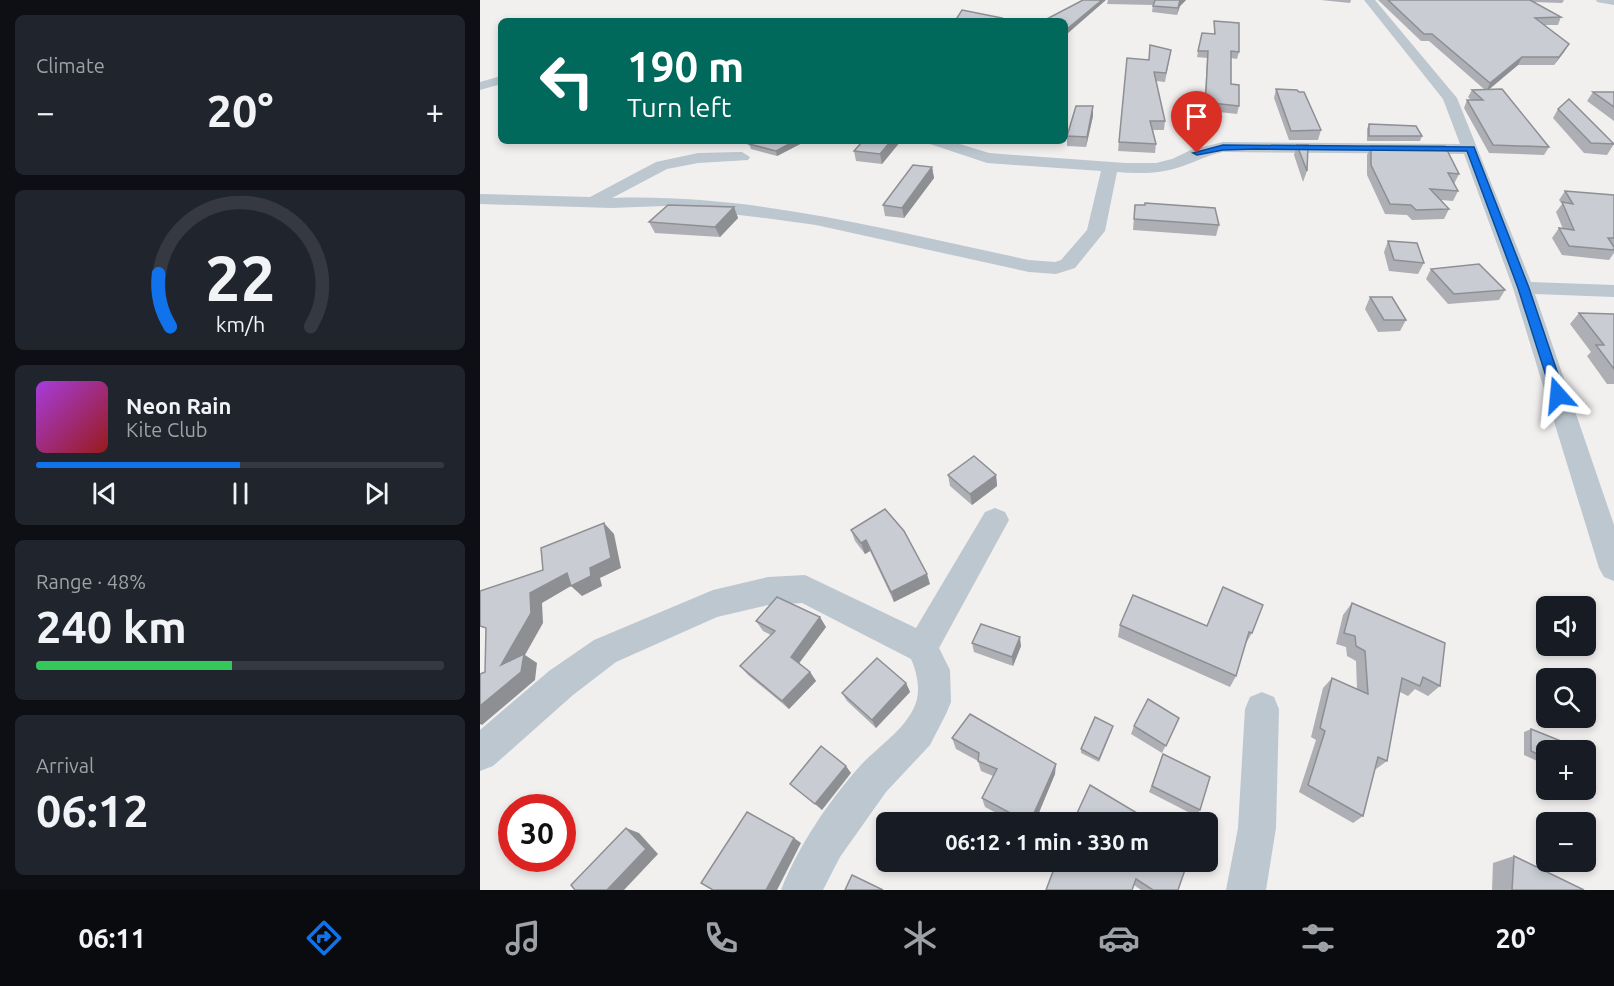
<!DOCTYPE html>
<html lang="en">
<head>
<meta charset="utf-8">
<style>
	:root { --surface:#171b24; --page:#20242c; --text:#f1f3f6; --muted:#9ea1a6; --line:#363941; --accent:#1073ec }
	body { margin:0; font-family:Ubuntu,sans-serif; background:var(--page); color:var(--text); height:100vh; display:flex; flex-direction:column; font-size:22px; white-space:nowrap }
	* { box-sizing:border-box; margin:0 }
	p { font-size:20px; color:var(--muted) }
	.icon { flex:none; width:33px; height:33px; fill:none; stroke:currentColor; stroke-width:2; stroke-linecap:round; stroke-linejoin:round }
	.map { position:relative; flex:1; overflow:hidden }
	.sheet { display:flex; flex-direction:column; gap:15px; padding:15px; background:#0d0f14; width:480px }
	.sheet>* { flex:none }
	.guide { position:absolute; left:18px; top:18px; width:570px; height:126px; border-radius:9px; box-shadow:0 3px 9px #0003; background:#00695c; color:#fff; overflow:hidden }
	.tools { position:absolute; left:1056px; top:596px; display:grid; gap:12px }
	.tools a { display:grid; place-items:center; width:60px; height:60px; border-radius:9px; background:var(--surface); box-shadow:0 3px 9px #0003; font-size:30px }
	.speed { position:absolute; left:18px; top:794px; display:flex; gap:12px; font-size:30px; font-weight:700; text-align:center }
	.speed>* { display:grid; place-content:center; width:78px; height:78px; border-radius:50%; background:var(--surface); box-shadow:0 3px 9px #0003; line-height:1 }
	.speed .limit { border:9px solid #d22; background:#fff; color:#111 }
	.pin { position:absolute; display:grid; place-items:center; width:51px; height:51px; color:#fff; margin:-62px -26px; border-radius:50% 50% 50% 0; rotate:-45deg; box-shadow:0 0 6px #0007 }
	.pin .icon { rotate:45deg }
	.me { position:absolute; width:66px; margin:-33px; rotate:342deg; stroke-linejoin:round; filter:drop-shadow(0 0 4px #0008) }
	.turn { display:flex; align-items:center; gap:21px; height:126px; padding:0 30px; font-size:27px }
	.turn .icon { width:78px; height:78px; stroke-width:2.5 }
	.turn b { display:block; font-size:42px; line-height:51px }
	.big { font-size:45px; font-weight:700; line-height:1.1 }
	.sheet .tile { flex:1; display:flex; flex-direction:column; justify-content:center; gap:9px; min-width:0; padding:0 21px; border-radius:9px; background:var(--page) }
	.sheet .dial { align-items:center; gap:0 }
	.dial svg { height:156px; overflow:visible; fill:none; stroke:var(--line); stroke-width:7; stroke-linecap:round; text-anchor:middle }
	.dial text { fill:var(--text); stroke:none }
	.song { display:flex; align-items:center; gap:18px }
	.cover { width:72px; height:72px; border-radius:9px; background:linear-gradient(135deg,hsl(280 70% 55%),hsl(0 70% 35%)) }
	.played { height:6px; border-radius:3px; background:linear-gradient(90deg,var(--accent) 50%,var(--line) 50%) }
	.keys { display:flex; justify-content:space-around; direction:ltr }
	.heat { display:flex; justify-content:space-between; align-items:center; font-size:33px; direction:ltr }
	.charge { height:9px; border-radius:4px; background:linear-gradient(90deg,#34c759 48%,var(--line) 0) }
	.trip { position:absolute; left:396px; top:812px; width:342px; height:60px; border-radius:9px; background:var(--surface); box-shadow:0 3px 9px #0003; font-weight:700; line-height:60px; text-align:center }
	.menu { display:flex; height:96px; justify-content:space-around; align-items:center; background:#090b0e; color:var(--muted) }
	.menu .icon { width:42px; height:42px }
	.menu .selected { color:var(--accent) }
	.menu b { font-size:27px; color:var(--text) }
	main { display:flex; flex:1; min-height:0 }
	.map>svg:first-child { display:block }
</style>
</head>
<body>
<main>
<section class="sheet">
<div class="tile"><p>Climate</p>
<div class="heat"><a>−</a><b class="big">20°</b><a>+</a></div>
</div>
<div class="tile dial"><svg viewBox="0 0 100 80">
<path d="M14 69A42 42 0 1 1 86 69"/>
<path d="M14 69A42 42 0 0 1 8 42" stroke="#1073ec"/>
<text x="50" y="56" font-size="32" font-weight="700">22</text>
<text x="50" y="72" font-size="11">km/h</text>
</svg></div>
<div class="tile">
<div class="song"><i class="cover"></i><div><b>Neon Rain</b><p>Kite Club</p></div></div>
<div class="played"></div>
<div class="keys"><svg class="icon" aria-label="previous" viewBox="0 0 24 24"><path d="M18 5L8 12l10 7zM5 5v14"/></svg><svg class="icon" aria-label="pause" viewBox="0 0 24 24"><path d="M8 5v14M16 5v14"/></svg><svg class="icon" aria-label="next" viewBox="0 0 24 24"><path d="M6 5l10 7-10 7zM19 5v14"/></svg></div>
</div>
<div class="tile"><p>Range · 48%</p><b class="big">240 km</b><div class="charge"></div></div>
<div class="tile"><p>Arrival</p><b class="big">06:12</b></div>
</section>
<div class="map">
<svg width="1134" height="890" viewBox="0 0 1134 890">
	<rect width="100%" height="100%" fill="#f2efef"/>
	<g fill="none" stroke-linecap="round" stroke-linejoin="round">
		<g fill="#bcc7cf" fill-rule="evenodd">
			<path d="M 884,0 L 895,0 L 977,98 L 1051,282 L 1134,285 L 1134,297 L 1055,294 L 1134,525 L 1134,581 L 1124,577 L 1119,568 L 1033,288 L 984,154 L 743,152 C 728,155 717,161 703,166 C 682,174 659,174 637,172 L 625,231 L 595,268 L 576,274 L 549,272 L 336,225 L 285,218 L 184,206 L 131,208 L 0,204 L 0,194 L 110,197 L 176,162 L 218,153 L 262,152 L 270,157 L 268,160 L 218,163 L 187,169 L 132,198 C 273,193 412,231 549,260 L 575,262 L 581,260 L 607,230 L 621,171 L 507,163 L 450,144 L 447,141 L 470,141 L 509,153 L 645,163 L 676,163 L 692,159 L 711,150 L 743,142 L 980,144 L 963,99 Z"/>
			<polygon points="1116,0 1134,0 1134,5 1117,2"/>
			<polygon points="21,76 21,84 0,90 0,82"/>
			<path d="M 515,508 L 525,512 L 529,520 L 459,648 L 470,670 L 471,702 L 466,714 L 450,745 L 406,792 L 360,857 L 343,890 L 301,890 C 319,845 348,802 380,766 C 398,746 430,727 437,699 C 440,686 436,670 431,659 L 322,603 L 288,605 L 237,617 L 136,662 L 93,695 L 13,766 L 0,771 L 0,730 L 69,671 L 114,640 L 233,590 L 288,577 L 325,575 L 436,628 L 505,512 Z"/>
			<polygon points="782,692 794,697 799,709 796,828 786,890 746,890 758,828 765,709 770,697"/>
		</g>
	</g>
	<g fill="#adafb5">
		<polygon points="628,0 706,0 700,6 697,15 672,12 673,5 627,4"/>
		<polygon points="841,0 871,0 870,3"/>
		<polygon points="898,0 1084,0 1082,3 1053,2 1081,17 1078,25 1064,25 1089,44 1084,52 1074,65 1038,65 1009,89 1069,147 1064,155 1009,153 984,108 987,100 991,100 988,97 992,90 1004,89 949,41 941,41"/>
		<polygon points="734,21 759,52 757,59 751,58 751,84 759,106 757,114 721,110 725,94 727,58 717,57 718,51 734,34"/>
		<polygon points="691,50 685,82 676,81 685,121 684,130 673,130 676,144 675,153 638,151 647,58 669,60"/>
		<polygon points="796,89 841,130 838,140 809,140 794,98"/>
		<polygon points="1113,92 1134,92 1134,121 1107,101"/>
		<polygon points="1078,109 1134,144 1127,155 1104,153 1073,118"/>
		<polygon points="613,116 606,147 587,146 587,136"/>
		<polygon points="889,124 942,136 940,141 887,141 887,129"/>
		<polygon points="326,141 297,156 271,149 269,144"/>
		<polygon points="420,142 402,164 376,161 374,151"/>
		<polygon points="817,145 827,171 823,182 814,155"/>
		<polygon points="891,146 979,174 974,184 978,191 973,201 961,200 969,209 964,219 932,220 927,215 905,214 887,175 887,155"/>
		<polygon points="452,167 454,178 424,218 405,216 403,205"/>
		<polygon points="1085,191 1134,195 1134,253 1129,260 1082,255 1072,238 1079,228 1083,229 1076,212 1082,204 1079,200"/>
		<polygon points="655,205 739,225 736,236 653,230"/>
		<polygon points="254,207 258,218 240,237 175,233 169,222"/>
		<polygon points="908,241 944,263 938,274 909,271 904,252"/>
		<polygon points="951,269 1025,290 1019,300 968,304 946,279"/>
		<polygon points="890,297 926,320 920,331 898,332 885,309"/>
		<polygon points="1099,313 1134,314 1134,384 1127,384 1107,356 1111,352 1090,324"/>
		<polygon points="468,475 516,475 517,486 492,505 470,486"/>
		<polygon points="371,530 450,584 414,602 390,551 385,554 375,541"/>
		<polygon points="743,587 772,633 765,645 756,676 750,687 638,637 640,625 727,626"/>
		<polygon points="872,603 960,686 948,696 935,689 928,696 920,692 907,761 896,769 895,769 883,816 873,823 819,792 836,740 831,737 843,688 852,678 877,690 876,661 867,656 866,647 856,644 863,615"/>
		<polygon points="276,621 346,627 319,663 330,672 336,681 309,709 268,675 260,666 291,635 283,631"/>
		<polygon points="492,643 541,646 533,666 494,652"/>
		<polygon points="426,683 430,692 396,728 367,701 362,693"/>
		<polygon points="699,718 682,753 651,734 654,726"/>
		<polygon points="1051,729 1066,750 1066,765 1044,755 1044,732"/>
		<polygon points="632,730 619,762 601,753 601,749"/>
		<polygon points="472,738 575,774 555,822 533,822 505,807 502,798 513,776 501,771 498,761 476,749"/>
		<polygon points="683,754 720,810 716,816 669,792"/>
		<polygon points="1034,856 1104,890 1012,890 1013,863"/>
		<polygon points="577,861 698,890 661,890 654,885"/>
	</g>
	<g fill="#8d8f93">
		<polygon points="622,0 626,0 587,34 587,29"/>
		<polygon points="700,0 706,0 700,6 697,15"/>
		<polygon points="1089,44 1084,52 1074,65 1079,57"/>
		<polygon points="1042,57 1038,65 1006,92 1010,83"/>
		<polygon points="613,106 613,116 606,147 607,137"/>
		<polygon points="315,141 326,141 297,156 296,151"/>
		<polygon points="411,141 420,141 420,142 402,164 400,154"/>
		<polygon points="452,167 454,178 424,218 422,208"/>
		<polygon points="254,207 258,218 240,237 235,227"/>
		<polygon points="516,475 517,486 492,505 490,494"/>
		<polygon points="124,523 134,534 141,568 120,578 122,586 102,596 91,586 62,603 63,623 45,655 57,663 55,680 2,725 0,724 0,706 21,665 50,593 87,573 110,568"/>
		<polygon points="386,540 390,551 385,554 381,543"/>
		<polygon points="447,574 450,584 414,602 411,592"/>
		<polygon points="340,617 346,627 317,666 311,657"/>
		<polygon points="540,637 541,646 533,666 532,657"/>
		<polygon points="330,672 336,681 309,709 302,701"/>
		<polygon points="426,683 430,692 396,728 392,720"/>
		<polygon points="576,764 575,774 555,822 550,822"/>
		<polygon points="366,766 371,773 342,810 335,804"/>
		<polygon points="146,828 159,833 178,854 144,890 127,890"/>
		<polygon points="314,838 321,843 297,890 286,890"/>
	</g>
	<g fill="#c9ccd2" stroke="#8d8f93" stroke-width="1.5">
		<polygon points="603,0 622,0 587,29 585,29 585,21 563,21"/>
		<polygon points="675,0 700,0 698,8 673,6"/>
		<polygon points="908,0 1050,0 1081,17 1055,18 1089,44 1079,57 1042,57 1010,83 952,34 944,34"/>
		<polygon points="482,10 522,18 520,21 475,21"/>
		<polygon points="734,21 759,23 759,52 751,51 751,84 759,85 759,106 722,102 726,91 728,51 718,51 722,33 735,34"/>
		<polygon points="670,45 691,50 686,73 674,72 685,121 670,121 676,144 639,142 647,58 669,60"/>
		<polygon points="796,89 817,90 819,92 824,92 841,130 811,131"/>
		<polygon points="1022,89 1069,147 1013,145 987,100 1003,100 992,90"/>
		<polygon points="1113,92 1134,92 1134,107"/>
		<polygon points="1089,99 1134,144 1111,143 1078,109"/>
		<polygon points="596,106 613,106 607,137 587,136"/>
		<polygon points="889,124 936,126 942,136 889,136"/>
		<polygon points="274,141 315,141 296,151 269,144"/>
		<polygon points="383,141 411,141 400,154 374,151"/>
		<polygon points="817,145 828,145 827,171"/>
		<polygon points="891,146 965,146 979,174 968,173 978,191 950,189 969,209 936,210 931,205 910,204 891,165"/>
		<polygon points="433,165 452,167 422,208 403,205"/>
		<polygon points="1085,191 1134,195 1134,238 1128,238 1134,247 1134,250 1089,246 1079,228 1094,230 1082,202 1093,204"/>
		<polygon points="665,203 735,208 739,225 654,219 655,205 665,205"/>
		<polygon points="188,205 254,207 235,227 169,222"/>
		<polygon points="908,241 937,243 944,263 914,260"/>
		<polygon points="999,264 1025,290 974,294 951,269"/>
		<polygon points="890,297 912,297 926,320 904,320"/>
		<polygon points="1099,313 1134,314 1134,369 1116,345 1124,345"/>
		<polygon points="494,456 516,475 490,494 468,475"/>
		<polygon points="405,509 424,531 447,574 411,592 386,540 381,543 371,530"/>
		<polygon points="124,523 131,558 110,568 111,576 91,586 87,573 50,593 51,613 21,665 44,654 41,672 0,706 0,674 5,672 6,628 0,626 0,591 63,570 61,548"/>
		<polygon points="743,587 783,605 772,633 769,632 756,676 640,625 653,595 727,626"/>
		<polygon points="297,597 340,617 311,657 330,672 302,701 260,666 295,631 276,621"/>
		<polygon points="872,603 965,643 960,686 943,677 940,686 922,678 907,761 898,757 883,816 828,785 845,731 840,728 852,678 888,694 885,651 876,646 875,636 864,633"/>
		<polygon points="501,624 540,637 532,657 492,643"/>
		<polygon points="397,658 426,683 392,720 362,693"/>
		<polygon points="668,699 699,718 686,746 654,726"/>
		<polygon points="490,714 576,764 550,822 547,822 502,798 517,769 498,761 499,753 472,738"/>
		<polygon points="615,717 633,726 619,759 601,749"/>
		<polygon points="1051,729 1091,745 1091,750 1066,750 1066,758 1051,751"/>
		<polygon points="341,746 366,766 335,804 310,784"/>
		<polygon points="683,754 730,777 720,810 672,786"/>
		<polygon points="610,785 672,822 593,822"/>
		<polygon points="267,812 314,838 286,890 233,890 221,883"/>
		<polygon points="146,828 166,849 127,890 95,890 91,885"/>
		<polygon points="1034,856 1104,890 1032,890"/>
		<polygon points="577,861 708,861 698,890 673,890 656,879 652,890 566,890"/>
		<polygon points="372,875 403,890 365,890"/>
	</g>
	<polygon fill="#1073ec" stroke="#0a4b99" stroke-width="1.5" points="743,145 994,147 1049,288 1085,395 1083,399 1074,399 1072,395 1038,288 987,151 776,149 743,150 717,155 713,153"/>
</svg>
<div class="tools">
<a><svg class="icon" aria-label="sound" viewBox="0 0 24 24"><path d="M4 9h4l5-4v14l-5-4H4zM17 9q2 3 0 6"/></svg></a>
<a><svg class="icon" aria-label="search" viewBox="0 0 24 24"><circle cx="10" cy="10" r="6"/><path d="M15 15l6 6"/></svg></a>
<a>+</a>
<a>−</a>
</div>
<div class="speed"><div class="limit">30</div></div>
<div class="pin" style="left:717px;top:153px;background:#d93025"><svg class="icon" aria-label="arrive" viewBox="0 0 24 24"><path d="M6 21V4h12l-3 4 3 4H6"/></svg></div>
<svg class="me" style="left:1078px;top:395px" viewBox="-20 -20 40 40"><path d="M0-17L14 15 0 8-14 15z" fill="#1073ec" stroke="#fff" stroke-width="4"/></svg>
<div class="trip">06:12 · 1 min · 330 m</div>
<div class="guide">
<div class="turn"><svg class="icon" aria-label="left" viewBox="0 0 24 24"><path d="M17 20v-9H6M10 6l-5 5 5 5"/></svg><div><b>190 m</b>Turn left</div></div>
</div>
</div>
</main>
<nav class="menu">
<b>06:11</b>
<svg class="icon selected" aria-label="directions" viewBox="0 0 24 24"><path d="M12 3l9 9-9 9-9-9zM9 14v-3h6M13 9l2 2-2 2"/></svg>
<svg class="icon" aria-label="music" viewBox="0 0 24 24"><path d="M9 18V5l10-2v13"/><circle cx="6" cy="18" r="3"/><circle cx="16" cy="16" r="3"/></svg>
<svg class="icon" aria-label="phone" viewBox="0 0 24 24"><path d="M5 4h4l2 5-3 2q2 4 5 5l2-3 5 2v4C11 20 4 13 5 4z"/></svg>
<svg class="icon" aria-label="climate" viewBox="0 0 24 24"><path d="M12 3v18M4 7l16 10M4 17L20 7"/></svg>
<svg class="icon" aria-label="car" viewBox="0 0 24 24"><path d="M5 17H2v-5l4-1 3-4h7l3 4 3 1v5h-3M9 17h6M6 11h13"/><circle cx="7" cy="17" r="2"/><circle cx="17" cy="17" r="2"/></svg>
<svg class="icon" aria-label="filters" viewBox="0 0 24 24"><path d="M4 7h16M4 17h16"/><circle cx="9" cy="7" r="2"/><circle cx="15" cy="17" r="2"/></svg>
<b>20°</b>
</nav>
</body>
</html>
